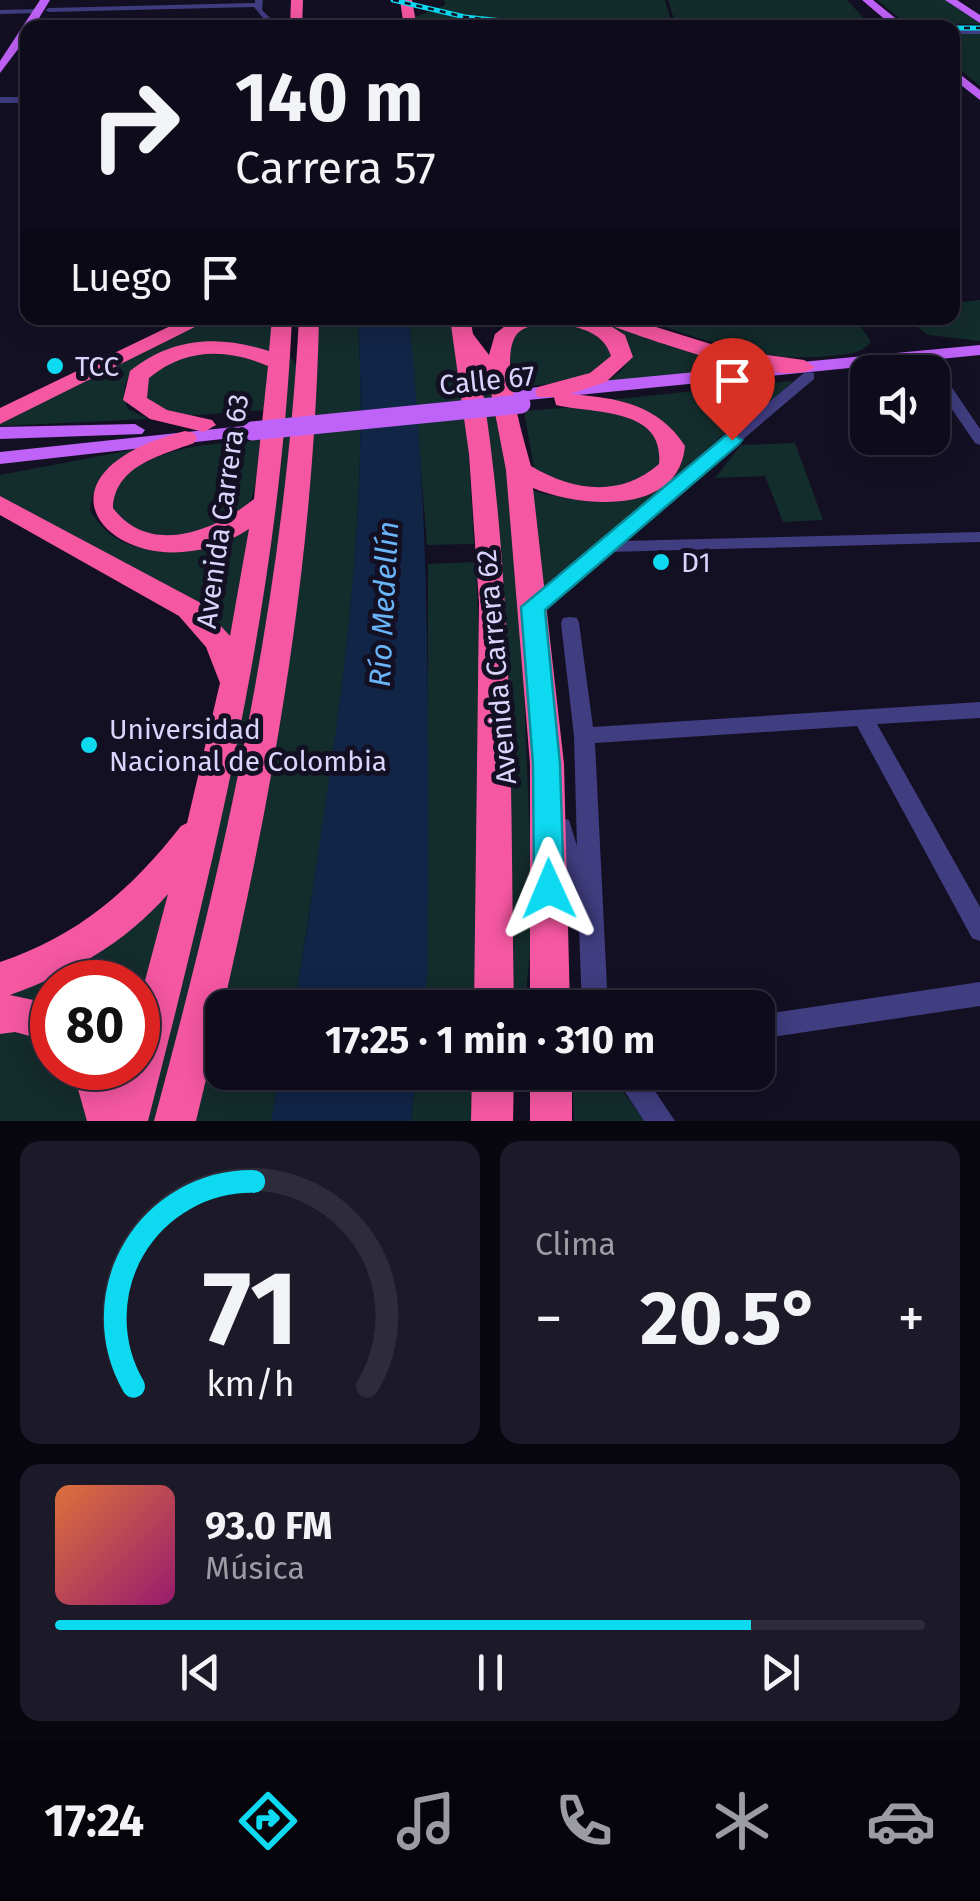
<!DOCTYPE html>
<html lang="es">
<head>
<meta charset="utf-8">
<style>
	:root { --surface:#0e0c1b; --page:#1c1a28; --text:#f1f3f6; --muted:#9b9ba3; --line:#2e2c3a; --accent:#0ddaf1 }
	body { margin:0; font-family:"Fira Sans",sans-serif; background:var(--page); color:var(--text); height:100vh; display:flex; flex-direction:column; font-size:38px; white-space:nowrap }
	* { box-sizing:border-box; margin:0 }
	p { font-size:32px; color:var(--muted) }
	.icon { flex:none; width:55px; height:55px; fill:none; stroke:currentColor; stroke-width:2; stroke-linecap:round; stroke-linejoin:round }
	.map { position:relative; height:1121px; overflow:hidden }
	.panel { display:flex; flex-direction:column; gap:20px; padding:20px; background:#08070f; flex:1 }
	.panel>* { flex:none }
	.guide { position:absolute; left:20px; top:20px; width:940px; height:305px; border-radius:20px; box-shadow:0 5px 25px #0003,0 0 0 2px var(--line); background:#0e0c1b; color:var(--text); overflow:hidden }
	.fabs { position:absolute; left:850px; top:355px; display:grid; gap:20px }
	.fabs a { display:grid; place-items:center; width:100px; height:100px; border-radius:20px; background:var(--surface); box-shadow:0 5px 25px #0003,0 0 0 2px var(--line); font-size:50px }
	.speed { position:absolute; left:30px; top:960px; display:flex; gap:20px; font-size:50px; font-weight:700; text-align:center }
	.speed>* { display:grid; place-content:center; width:130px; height:130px; border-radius:50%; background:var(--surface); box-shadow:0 5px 25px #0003,0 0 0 2px var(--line); line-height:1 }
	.speed .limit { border:15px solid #d22; background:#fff; color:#111 }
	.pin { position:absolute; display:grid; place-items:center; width:85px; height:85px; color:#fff; margin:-102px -42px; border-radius:50% 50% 50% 0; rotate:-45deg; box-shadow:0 0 10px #0007 }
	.pin .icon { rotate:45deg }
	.me { position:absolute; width:110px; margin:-55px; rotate:359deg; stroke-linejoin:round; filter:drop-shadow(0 0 8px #0008) }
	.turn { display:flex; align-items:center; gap:35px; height:210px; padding:0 50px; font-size:45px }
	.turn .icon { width:130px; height:130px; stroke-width:2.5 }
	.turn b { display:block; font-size:70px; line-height:85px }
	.then { display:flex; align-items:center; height:95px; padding:0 50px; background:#0003; gap:20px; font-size:38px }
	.big { font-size:75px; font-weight:700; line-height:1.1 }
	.panel .card { flex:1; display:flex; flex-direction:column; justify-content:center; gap:15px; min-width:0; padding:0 35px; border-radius:20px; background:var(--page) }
	.panel .dial { align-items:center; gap:0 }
	.dial svg { height:260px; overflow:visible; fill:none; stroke:var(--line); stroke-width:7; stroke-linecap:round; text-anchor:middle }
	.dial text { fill:var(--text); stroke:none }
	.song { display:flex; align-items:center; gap:30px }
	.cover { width:120px; height:120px; border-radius:15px; background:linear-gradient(135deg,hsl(20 70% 55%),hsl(320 70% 35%)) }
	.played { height:10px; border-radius:5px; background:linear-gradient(90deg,var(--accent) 80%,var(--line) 80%) }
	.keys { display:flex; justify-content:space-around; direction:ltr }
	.heat { display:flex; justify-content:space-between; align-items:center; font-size:55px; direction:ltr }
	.panel .tiles { flex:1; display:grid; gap:20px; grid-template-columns:1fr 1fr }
	.card:last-child { grid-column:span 2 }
	.trip { position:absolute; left:205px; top:990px; width:570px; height:100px; border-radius:20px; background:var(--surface); box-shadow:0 5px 25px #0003,0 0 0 2px var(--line); font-weight:700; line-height:100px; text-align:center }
	.dock { display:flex; height:160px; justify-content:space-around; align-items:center; background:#06050b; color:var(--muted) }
	.dock .icon { width:70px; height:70px }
	.dock .current { color:var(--accent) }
	.dock b { font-size:45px; color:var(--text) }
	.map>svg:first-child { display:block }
</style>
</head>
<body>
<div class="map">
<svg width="980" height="1121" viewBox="0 0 980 1121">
	<rect width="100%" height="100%" fill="#131024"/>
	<g fill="#132d2c">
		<polygon points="444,0 665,0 673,27 415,28 415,17 445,5"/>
		<polygon points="668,0 847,0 870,25 676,26"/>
		<polygon points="877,0 950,0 980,20 980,24 905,23"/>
		<polygon points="980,33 980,86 953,64 952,34"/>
		<polygon points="980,300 980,341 929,335 904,318 952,318 953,303"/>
		<path d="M 208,318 L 272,318 L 270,353 C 254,348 240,343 223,343 C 210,342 196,348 184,352 C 154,360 111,369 128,409 L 148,419 L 0,426 L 0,421 Z"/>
		<path d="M 315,318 L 358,318 C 371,545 332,766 297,990 L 293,1007 L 222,1008 L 222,1072 L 280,1073 L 271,1121 L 184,1121 L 315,355 Z"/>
		<polygon points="409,318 452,318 465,392 474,544 427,545"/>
		<path d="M 581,318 L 602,318 L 728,360 L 766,368 L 600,384 C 616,376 627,371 628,351 L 591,320 Z"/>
		<path d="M 793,318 L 855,318 L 871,342 C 860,355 846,354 829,356 C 764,363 709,342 648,321 L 688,326 Z"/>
		<polygon points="541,321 576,323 612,341 612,362 578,381 518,387 509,355 514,331"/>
		<polygon points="246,353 270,367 264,410 174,417 147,405 143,375 176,354"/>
		<polygon points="288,354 301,371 267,682 162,1121 139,1121"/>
		<polygon points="478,362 493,383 508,474 521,616 533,915 525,1007 508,1007"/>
		<path d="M 793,381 L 772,400 L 758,405 L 542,590 L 533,491 C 585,504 605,499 656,487 L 667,426 L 654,415 L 607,400 Z"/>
		<path d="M 586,406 L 607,407 L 650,426 L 665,457 C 651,483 611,494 581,492 C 566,491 549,480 535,475 L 524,411 Z"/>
		<path d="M 260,440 L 255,487 L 248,509 C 219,523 165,552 134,530 C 126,524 118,514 111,507 L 116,480 C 165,445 202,445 260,440 Z"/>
		<polygon points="795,443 823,520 783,522 765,476 715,478 741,445"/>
		<path d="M 137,449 C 113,467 92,479 90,511 C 131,576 194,540 252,521 L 231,647 L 0,496 L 0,475 Z"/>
		<polygon points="476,562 485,789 478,1007 424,1008 428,970 428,564"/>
		<polygon points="173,874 138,1015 138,982 52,982 52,1009 21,1004 0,992"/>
		<polygon points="0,1025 46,1034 52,1041 52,1068 76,1068 94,1107 93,1121 0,1121"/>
		<polygon points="416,1073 476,1073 475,1121 411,1121"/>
		<polygon points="572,1073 610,1073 644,1121 574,1121"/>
	</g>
	<g fill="#112547">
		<path d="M 358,318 L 409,318 C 432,535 428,752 428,970 L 424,1007 L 293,1008 C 305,948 313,887 322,827 C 348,657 368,489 358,318 Z"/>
		<polygon points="280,1073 416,1073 411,1121 271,1121"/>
	</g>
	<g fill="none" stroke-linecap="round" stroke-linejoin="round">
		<g fill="#403d80" fill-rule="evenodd">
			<polygon points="255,0 263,0 262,10 280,28 271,28 254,7 49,12 45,10 49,8 255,3"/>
			<polygon points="41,9 38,13 0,14 0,10"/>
			<rect x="952" y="30" width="28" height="4"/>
			<rect x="0" y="97" width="28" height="6"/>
			<polygon points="929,360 934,361 980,429 980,445 975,443 932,380 932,372 928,372 922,364"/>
			<polygon points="809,372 814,373 814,379 623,541 980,532 980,542 609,552 539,611 527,611 524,607 527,603 804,373"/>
			<polygon points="570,617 577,618 579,623 593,727 980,702 980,718 877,724 980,907 980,941 972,938 857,726 595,743 608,1008 582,1008 579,927 575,925 571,918 550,827 553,820 561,818 569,820 577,846 574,736 561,623 563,618"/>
			<polygon points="980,982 980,1006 758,1039 758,1015"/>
			<polygon points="612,1072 642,1072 675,1121 644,1121"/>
		</g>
		<g fill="#bf62f7" fill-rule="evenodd">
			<polygon points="40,0 50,0 33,28 28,28 28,36 0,73 0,61"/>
			<polygon points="862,0 873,0 905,26 895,28"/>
			<polygon points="945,0 957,0 980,15 980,23"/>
			<polygon points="952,68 980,90 980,100 952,78"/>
			<polygon points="980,345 980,355 518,401 509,395 518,389"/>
			<polygon points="135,424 145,430 142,434 0,439 0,427"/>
			<polygon points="252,425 262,431 259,435 0,464 0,452"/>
		</g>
		<g fill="#f657a3" fill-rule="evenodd">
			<polygon points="291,0 303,0 302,28 290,28"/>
			<polygon points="400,0 412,0 417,28 404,28"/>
			<polygon points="187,318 213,318 0,424 0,408"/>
			<path d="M 272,318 L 292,318 C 279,599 217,850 148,1121 L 87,1121 L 72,1068 L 113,1068 L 117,1080 L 121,1068 L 138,1068 L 138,1007 L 168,894 C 124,944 71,973 10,995 L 52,1004 L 52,1042 L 15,1032 L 0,1034 L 0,962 C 78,936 131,890 181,826 L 187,823 L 220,683 L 206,647 L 179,616 L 0,515 L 0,496 L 199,602 L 230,636 L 249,529 C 134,604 0,479 185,431 L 194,433 L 197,438 L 194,443 C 159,456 115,466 113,508 C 150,557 215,531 254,499 L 268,366 C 226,348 185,348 149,378 L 147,398 L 167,410 L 212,420 L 216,425 L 204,432 L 150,419 L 123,400 L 130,371 C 173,337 218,335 269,351 Z"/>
			<path d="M 299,318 L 319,318 C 313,599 262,851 196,1121 L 154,1121 C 227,852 284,597 299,318 Z"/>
			<path d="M 450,318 L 470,318 L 473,334 L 489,355 L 495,334 L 515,318 L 588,318 L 600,321 L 598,318 L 627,318 L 730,350 L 804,360 L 815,367 C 790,391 643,337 609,325 L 625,335 L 633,357 L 606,382 L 570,394 C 618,398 658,404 685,446 C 679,516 581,508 533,488 L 564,764 L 570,1008 L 530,1008 L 530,764 L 506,470 L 490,387 L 480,373 C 515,583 510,795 514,1008 L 474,1008 L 479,603 L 469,454 ZM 558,324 C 581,327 604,333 611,356 L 590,373 L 538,387 L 535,392 L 538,397 L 554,397 L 556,405 C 593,414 665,407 659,464 C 620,498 573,491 531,466 C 524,439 496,352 519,332 C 530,323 545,324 558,324 Z"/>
			<polygon points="472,1072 514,1072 513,1121 471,1121"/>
			<rect x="530" y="1072" width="42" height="49"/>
		</g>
		<g stroke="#0ddaf1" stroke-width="5">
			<g id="rail">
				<polyline points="393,0 465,17 569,28"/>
				<polyline points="952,28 980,28"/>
			</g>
		</g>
		<use href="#rail" stroke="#131024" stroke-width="2.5" stroke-dasharray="6" stroke-linecap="butt"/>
		<polyline stroke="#bf62f7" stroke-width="19" points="252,431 521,404"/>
	</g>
	<polygon fill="#0ddaf1" stroke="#088e9d" stroke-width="2.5" points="732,434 742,440 739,444 545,610 560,764 564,889 559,899 549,902 538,899 534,889 533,764 521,607 725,436"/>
	<g fill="#0ddaf1" stroke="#131024" stroke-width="4">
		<circle cx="55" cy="366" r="10"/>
		<circle cx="661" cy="562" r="10"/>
		<circle cx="89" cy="745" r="10"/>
	</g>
	<g text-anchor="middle" stroke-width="10" stroke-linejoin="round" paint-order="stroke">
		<g font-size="28" fill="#d9d5fd" stroke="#131024" text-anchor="start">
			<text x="75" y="376">TCC</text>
			<text x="681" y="572">D1</text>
			<text x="109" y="739">Universidad<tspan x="109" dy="32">Nacional de Colombia</tspan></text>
		</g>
		<g font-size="28" fill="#d9d5fd" stroke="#131024">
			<text transform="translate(487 380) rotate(-6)" y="10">Calle 67</text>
			<text transform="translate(222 511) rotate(-82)" y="10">Avenida Carrera 63</text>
			<text transform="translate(496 667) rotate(-95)" y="10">Avenida Carrera 62</text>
		</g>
		<g font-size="30" font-style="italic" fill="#69b5f7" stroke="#131024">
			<text transform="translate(384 604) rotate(-87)" y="10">Río Medellín</text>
		</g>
	</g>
</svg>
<div class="fabs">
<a><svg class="icon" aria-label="sound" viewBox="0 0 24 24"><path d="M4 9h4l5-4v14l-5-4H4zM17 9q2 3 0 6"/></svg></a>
</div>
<div class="speed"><div class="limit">80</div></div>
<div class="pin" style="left:732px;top:440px;background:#d93025"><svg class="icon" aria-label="arrive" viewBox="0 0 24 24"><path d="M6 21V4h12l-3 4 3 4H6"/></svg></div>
<svg class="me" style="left:549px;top:889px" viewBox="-20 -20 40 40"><path d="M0-17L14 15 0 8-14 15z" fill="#0ddaf1" stroke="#fff" stroke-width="4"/></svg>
<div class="trip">17:25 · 1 min · 310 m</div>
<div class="guide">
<div class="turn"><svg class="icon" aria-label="right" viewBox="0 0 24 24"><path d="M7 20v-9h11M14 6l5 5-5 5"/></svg><div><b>140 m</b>Carrera 57</div></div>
<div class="then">Luego<svg class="icon" aria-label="arrive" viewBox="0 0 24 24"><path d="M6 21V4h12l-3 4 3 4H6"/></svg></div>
</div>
</div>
<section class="panel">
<div class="tiles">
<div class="card dial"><svg viewBox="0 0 100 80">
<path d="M14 69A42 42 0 1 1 86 69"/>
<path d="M14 69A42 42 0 0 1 51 6" stroke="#0ddaf1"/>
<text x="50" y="56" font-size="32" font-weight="700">71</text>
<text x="50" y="72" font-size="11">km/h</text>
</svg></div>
<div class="card"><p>Clima</p>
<div class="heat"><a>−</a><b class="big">20.5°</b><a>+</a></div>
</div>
<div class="card">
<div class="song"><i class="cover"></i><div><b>93.0 FM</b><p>Música</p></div></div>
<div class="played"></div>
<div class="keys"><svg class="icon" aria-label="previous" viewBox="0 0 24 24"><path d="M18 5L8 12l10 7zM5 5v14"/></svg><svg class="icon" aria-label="pause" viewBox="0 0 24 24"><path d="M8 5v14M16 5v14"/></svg><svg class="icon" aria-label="next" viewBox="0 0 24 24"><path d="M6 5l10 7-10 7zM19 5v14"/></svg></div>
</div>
</div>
</section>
<nav class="dock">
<b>17:24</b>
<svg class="icon current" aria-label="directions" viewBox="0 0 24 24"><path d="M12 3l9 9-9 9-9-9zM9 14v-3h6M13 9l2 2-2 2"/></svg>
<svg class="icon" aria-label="music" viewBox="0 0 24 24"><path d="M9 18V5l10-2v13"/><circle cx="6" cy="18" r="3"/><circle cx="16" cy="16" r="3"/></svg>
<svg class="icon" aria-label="phone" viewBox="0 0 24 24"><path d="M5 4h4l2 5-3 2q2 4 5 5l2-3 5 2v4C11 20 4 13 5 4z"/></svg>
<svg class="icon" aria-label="climate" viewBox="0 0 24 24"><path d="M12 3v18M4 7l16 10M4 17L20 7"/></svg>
<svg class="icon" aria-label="car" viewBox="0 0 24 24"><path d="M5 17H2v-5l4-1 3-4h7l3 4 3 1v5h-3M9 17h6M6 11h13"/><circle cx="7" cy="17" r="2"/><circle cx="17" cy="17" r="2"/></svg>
</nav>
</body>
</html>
